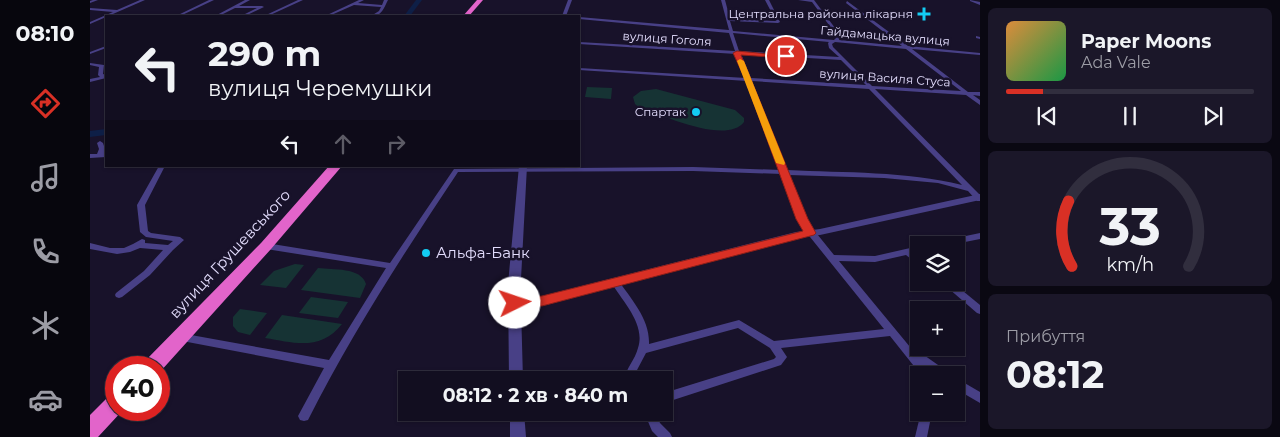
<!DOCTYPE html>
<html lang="uk">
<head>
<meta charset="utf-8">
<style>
	:root { --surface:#120e20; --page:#1b1729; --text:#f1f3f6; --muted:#9c9ca5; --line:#312e3e; --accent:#d93025 }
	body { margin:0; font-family:Montserrat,sans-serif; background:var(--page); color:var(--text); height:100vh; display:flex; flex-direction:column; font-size:19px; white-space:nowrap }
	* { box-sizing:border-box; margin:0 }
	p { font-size:16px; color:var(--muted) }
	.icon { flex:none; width:28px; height:28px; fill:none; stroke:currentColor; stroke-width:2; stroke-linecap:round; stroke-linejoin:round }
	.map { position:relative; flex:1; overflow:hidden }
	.details { display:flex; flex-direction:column; gap:8px; padding:8px; background:#0a0812; width:300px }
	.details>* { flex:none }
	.guide { position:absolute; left:15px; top:15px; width:475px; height:152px; border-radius:0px; box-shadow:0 1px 4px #0004,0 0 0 1px var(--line); background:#120e20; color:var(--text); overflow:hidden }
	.controls { position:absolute; left:820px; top:236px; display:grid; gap:10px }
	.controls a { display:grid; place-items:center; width:55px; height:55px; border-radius:0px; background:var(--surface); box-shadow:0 1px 4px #0004,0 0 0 1px var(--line); font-size:25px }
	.speed { position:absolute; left:15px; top:356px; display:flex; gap:10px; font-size:25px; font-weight:700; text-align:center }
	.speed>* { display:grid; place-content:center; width:65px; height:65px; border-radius:50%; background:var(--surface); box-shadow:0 1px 4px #0004,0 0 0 1px var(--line); line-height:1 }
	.speed .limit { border:8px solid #d22; background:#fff; color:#111 }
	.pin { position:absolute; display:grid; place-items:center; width:42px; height:42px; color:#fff; margin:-21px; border:2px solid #fff; border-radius:50%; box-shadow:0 1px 5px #0007 }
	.me { position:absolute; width:55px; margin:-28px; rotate:86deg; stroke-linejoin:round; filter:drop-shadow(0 0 4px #0008) }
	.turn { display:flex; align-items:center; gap:18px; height:105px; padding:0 20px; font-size:22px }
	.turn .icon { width:65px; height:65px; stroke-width:2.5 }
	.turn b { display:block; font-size:35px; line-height:42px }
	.lanes { display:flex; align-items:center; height:48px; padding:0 20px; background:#0003; justify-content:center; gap:25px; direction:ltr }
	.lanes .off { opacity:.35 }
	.big { font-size:38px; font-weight:700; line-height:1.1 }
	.details .card { flex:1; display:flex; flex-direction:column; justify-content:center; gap:8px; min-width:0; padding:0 18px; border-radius:8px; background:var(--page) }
	.details .dial { align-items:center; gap:0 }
	.dial svg { height:130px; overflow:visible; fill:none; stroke:var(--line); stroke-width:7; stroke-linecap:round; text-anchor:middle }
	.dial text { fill:var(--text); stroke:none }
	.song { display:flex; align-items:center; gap:15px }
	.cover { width:60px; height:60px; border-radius:8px; background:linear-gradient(135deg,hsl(30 70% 55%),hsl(140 70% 35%)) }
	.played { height:5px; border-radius:2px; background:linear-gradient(90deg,var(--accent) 15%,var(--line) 15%) }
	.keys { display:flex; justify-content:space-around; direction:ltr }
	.trip { position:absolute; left:308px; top:371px; width:275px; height:50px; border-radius:0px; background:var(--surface); box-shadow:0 1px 4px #0004,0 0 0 1px var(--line); font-weight:700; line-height:50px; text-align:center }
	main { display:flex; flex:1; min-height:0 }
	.dock { display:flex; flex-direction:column; width:90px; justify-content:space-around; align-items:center; background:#07060d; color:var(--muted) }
	.dock .icon { width:35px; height:35px }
	.dock .on { color:var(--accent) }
	.dock b { font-size:22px; color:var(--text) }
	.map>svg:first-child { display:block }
</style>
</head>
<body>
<main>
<nav class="dock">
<b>08:10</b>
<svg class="icon on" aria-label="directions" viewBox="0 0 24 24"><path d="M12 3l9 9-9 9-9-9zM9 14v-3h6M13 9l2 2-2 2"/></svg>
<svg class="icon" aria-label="music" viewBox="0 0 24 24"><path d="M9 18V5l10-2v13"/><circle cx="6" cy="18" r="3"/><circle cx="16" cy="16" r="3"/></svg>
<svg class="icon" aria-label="phone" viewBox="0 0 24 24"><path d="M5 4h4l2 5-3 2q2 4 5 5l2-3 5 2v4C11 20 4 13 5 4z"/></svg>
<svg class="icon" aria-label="climate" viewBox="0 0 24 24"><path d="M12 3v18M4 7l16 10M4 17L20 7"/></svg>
<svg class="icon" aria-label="car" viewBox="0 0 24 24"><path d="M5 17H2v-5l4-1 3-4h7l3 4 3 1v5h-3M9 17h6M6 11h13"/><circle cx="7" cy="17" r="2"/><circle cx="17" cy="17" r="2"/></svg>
</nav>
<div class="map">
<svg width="890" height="437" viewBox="0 0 890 437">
	<rect width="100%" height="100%" fill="#18122a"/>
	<g fill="#163334">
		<polygon points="497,87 522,88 521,99 495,97"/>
		<path d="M 566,89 L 645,110 L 654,118 L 654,122 C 636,145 573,115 550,108 L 545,104 L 543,97 L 551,91 Z"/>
		<polygon points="205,264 214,265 196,288 170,285 184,271"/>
		<path d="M 228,268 C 243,270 271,267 276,284 L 270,298 L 211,290 Z"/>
		<polygon points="221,297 258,302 248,318 209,313"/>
		<polygon points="150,309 177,313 160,335 148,332 143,326 143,317"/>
		<path d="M 192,315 L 252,324 C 231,351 205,343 175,338 Z"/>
	</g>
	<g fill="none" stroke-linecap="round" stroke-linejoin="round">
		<g fill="#0e1f47" fill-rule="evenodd">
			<polygon points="326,0 332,0 320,16 314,16"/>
			<polygon points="16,129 16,135 0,137 0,131"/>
		</g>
		<g fill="#484086" fill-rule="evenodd">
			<polygon points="3,0 8,0 0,3 0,1"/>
			<polygon points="50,0 55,0 0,24 0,22 23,12 0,10 0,8 27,10"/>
			<polygon points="119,0 124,0 90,16 86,16"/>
			<polygon points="155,0 160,0 149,6 172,6 174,7 155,16 151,16 167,8 145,8 129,16 125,16"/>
			<polygon points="208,0 213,0 178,16 174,16"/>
			<path d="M 269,0 L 274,0 L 268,3 L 292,5 L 294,0 L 298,0 C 294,8 291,17 281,16 L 289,11 L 291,7 L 264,5 L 239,16 L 235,16 Z"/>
			<path d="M 631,0 L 635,0 L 640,19 L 686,21 L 675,0 L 679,0 L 690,22 L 688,23 L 640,21 L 643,31 L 744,40 L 746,38 L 747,36 L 722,2 L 708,0 L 724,0 L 751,36 L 749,40 L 812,46 L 756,3 L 757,1 L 818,46 L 890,53 L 890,55 L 822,49 L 878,92 L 890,92 L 890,96 L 883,95 L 890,100 L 890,105 L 876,95 L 785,89 L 890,195 L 890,201 L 887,201 L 878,191 L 848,183 L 794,178 L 699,175 L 719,224 L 744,255 L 785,256 L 829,246 L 829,252 L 824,253 L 829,256 L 829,264 L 826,263 L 816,255 L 785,262 L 749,261 L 825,353 L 827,352 L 831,353 L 858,372 L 859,375 L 846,375 L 840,371 L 842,375 L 831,375 L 800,336 L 691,348 L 697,357 L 691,365 L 574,403 L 574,393 L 684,359 L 686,357 L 680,348 L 648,328 L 556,353 L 547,370 L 544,380 L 534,380 C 536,368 545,360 548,348 C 556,324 532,301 521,282 L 522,280 L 528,280 C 541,299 560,319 559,344 L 649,320 L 684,341 L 794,329 L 712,227 L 692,174 L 603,171 L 368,172 C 314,253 262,333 218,420 L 214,421 L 210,420 L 208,416 L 234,368 L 87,340 L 85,337 L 87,334 L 90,333 L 239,360 L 296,268 L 176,249 L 173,248 L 172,246 L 173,244 L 176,243 L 300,263 L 364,169 L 603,167 L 691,170 L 657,81 L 489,70 L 489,68 L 656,78 L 646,54 L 489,44 L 489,42 L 645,51 L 639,33 L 489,19 L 489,17 L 639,30 ZM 643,33 L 739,42 L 738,43 L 739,48 L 749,57 L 649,51 ZM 745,42 L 816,49 L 871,91 L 782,86 L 743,47 L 742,44 ZM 651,54 L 751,60 L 776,85 L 661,78 ZM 662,81 L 779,89 L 872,185 C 816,171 756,173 697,170 Z"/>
			<polygon points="886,36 890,37 890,39 886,38"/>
			<polygon points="16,46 16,48 0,54 0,52"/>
			<polygon points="0,63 14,65 13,74 16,75 16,78 0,82 0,79 10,77 8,75 9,67 0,65"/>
			<polygon points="10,141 13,143 15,149 14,153 16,153 16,157 0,158 0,154 7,154 9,149 7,143"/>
			<polygon points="69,166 75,166 55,205 58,231 61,233 90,237 94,240 83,250 60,275 32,297 29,298 26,297 25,295 26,293 54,271 73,250 50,248 40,252 27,254 0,249 0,243 20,248 34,248 43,244 52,239 55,240 55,243 78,245 83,241 56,237 50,232 47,205"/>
			<polygon points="890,233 890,239 860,245 843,245 847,242"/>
			<polygon points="851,282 862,282 890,305 890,314 887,313"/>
			<polygon points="866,378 890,392 890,403 866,389"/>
			<polygon points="554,412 565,412 570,423 580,433 582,437 568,437 562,431"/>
			<polygon points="831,412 842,412 837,437 825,437"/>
		</g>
		<g fill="#484086" fill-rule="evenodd">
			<polygon points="478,0 482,0 476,16 472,16"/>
			<polygon points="880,0 890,2 890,5 880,1"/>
			<polygon points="429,166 437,166 430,298 452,296 706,232 730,229 890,194 890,200 730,235 706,238 452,306 431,307 433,380 419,380 418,284"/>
			<polygon points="420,412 434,412 436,437 420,437"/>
		</g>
		<g fill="#e264ca" fill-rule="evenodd">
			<polygon points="387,0 393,0 379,16 373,16"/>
			<polygon points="239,166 252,166 181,249 69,373 69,368 52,368 54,362 171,243"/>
			<polygon points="26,394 26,410 33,410 8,437 0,437 0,415 19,396"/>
		</g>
	</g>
	<polygon fill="#d93025" stroke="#8d1f18" points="647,51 700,56 696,58 651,55 718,219 726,233 724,235 452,306 420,306 418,303 420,299 452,296 713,231 706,219 655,79 643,53"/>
	<polygon fill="#f59e0b" points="650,59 654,61 695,163 694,165 686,163 647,61"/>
	<g fill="#13ccf3" stroke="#18122a" stroke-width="2">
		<path d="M831.5 6.5h5v5h5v5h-5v5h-5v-5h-5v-5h5z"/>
		<circle cx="606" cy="112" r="5"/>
		<circle cx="336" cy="253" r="5"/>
	</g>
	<g text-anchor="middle" stroke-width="5" stroke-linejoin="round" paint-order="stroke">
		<g font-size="12" fill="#e3ddfd" stroke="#18122a" text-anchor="end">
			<text x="823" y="18">Центральна районна лікарня</text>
			<text x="596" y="116">Спартак</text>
		</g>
		<g font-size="12" fill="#e3ddfd" stroke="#18122a">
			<text transform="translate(795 36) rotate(5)" y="4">Гайдамацька вулиця</text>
			<text transform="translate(577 39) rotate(4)" y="4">вулиця Гоголя</text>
			<text transform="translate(795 78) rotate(4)" y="4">вулиця Василя Стуса</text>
		</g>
		<g font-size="15" fill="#e3ddfd" stroke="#18122a" text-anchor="start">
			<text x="346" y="258">Альфа-Банк</text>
		</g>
		<g font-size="15" fill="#e3ddfd" stroke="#18122a">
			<text transform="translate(140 254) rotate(-47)" y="5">вулиця Грушевського</text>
		</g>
	</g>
</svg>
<div class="controls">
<a><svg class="icon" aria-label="layers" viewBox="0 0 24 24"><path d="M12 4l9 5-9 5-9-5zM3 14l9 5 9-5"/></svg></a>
<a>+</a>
<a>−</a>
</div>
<div class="speed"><div class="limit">40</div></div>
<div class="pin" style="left:696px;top:56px;background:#d93025"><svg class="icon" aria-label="arrive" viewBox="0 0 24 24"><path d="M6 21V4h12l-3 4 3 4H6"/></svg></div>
<svg class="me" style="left:425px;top:303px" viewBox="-20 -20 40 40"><circle r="19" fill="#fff"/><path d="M0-13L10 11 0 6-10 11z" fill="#d93025"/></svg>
<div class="trip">08:12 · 2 хв · 840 m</div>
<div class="guide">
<div class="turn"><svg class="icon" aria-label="left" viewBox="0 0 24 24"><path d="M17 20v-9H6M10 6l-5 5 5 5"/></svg><div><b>290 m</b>вулиця Черемушки</div></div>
<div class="lanes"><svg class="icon" aria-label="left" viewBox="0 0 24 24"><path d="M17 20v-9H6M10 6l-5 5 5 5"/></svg><svg class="icon off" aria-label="ahead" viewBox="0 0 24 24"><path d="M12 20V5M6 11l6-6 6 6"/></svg><svg class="icon off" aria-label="right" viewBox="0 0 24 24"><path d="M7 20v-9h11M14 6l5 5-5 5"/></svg></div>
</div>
</div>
<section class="details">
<div class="card">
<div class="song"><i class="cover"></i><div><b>Paper Moons</b><p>Ada Vale</p></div></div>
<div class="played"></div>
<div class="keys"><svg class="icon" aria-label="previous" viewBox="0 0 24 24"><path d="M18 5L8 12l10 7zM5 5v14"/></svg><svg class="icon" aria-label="pause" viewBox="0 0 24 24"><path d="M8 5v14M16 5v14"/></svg><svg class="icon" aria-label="next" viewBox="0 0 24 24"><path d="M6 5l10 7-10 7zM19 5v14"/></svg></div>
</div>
<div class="card dial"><svg viewBox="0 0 100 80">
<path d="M14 69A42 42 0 1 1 86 69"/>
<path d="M14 69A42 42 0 0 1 12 29" stroke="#d93025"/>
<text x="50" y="56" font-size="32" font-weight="700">33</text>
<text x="50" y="72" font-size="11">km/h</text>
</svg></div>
<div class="card"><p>Прибуття</p><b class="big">08:12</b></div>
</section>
</main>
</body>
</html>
